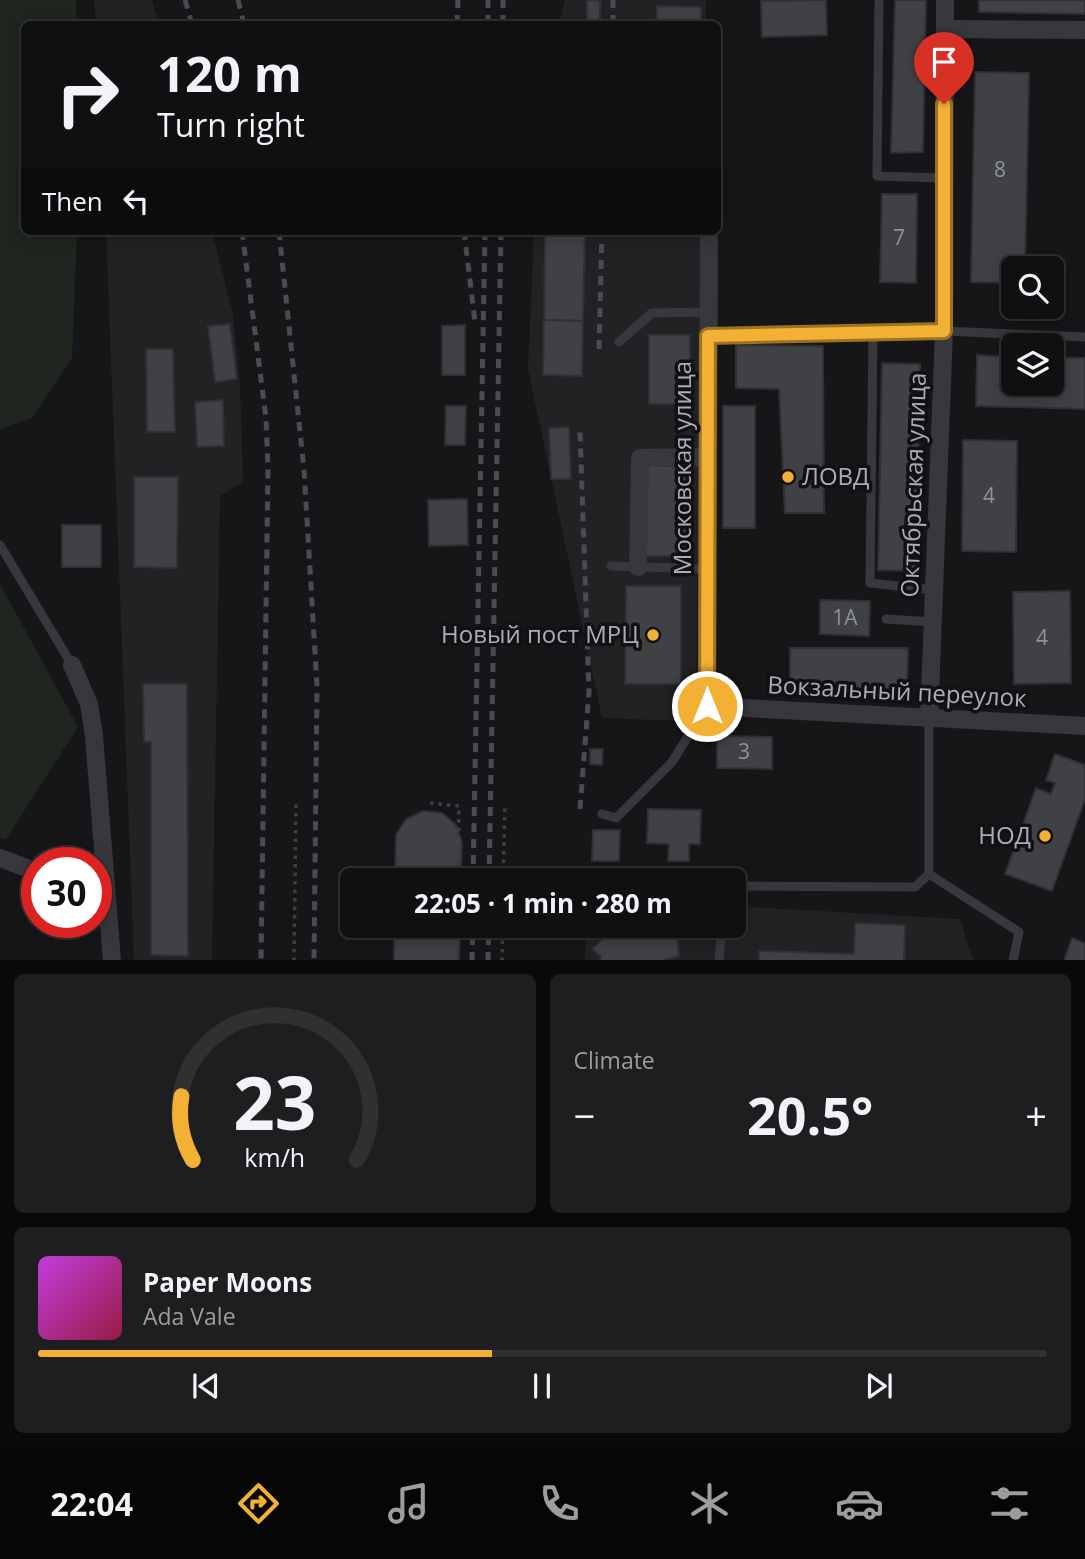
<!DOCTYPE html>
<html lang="en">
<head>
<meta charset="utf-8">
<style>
	:root { --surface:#101012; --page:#1e1e20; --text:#f1f3f6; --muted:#9c9d9f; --line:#303032; --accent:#f2b134 }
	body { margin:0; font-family:"Open Sans",sans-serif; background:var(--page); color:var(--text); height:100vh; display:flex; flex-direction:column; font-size:26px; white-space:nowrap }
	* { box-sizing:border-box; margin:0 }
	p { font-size:23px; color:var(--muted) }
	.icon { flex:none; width:38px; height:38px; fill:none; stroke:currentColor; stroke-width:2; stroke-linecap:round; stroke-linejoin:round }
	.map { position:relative; height:960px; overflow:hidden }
	.sheet { display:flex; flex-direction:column; gap:14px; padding:14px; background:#09090a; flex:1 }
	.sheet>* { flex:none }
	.guide { position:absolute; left:21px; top:21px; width:700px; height:214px; border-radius:10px; box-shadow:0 4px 18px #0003,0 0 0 2px var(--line); background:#101012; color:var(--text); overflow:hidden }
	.controls { position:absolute; left:1001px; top:256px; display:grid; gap:14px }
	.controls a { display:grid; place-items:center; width:63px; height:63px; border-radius:10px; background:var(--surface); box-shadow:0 4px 18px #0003,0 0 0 2px var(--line); font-size:35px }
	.speed { position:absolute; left:21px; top:847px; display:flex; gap:14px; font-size:35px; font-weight:700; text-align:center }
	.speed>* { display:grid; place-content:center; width:91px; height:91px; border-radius:50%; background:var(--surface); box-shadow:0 4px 18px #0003,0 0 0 2px var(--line); line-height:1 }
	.speed .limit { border:10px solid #d22; background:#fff; color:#111 }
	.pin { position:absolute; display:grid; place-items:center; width:60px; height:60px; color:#fff; margin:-72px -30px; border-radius:50% 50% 50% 0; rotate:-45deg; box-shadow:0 0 7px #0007 }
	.pin .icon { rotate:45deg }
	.me { position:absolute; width:77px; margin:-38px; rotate:0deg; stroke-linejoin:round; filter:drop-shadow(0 0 5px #0008) }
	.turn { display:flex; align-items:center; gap:24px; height:147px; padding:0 21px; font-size:32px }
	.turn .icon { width:91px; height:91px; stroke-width:2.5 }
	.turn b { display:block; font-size:49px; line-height:60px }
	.then { display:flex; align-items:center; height:66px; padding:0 21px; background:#0003; gap:14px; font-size:26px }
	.big { font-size:52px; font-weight:700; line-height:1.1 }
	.sheet .widget { flex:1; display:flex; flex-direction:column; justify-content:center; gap:10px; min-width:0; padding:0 24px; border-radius:10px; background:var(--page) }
	.sheet .dial { align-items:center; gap:0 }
	.dial svg { height:182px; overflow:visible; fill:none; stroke:var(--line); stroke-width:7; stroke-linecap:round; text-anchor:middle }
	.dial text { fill:var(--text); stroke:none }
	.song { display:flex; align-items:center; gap:21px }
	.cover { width:84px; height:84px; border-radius:10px; background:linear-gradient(135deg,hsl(290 70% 55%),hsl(340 70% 35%)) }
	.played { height:7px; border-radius:4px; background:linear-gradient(90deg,var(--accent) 45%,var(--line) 45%) }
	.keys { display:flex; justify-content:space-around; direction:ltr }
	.heat { display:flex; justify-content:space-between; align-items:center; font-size:38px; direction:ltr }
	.sheet .tiles { flex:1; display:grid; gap:14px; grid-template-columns:1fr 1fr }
	.widget:last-child { grid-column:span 2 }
	.trip { position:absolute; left:340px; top:868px; width:406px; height:70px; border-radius:10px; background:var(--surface); box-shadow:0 4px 18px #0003,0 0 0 2px var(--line); font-weight:700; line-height:70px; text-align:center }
	.menu { display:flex; height:112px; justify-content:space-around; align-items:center; background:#060607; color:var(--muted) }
	.menu .icon { width:49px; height:49px }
	.menu .on { color:var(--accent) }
	.menu b { font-size:32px; color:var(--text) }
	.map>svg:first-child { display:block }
</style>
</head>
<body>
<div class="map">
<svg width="1085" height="961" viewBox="0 0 1085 961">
	<rect width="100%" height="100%" fill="#161618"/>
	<g fill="#222225">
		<polygon points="94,0 152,0 159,24 96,24"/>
		<polygon points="565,0 706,0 706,24 559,24"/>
		<polygon points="106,231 212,231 233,315 240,385 243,482 220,496 212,960 134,960"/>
		<polygon points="534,231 703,231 696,693 683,721 602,718 528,369"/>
		<polygon points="733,906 960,919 973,960 585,961 586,926 733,926"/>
	</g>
	<g fill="#1e261f">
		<polygon points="0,0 76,0 76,24 24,24 24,231 77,231 72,358 32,418 0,429"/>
		<polygon points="0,584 78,727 6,839 0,838"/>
	</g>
	<g fill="#404145" stroke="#303034" stroke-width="2">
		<polygon points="587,0 600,1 600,24 587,24"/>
		<polygon points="826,0 827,35 762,37 761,1"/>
		<polygon points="895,0 926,0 923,152 891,153"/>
		<polygon points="979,0 1085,0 1085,14 979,12"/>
		<polygon points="657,6 701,7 701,24 656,24"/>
		<polygon points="975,72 1029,73 1025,268 1013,268 1013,283 971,282"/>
		<polygon points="882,194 917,194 916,283 880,282"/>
		<polygon points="545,231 585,231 583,321 544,320"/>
		<polygon points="544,320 583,321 582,376 543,375"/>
		<polygon points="230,324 237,379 215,382 208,326"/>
		<polygon points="465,325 465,375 442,375 442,326"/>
		<rect x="649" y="335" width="41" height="69"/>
		<polygon points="736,345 823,346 824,513 785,513 779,389 736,388"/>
		<polygon points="146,349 173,349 175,432 147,432"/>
		<polygon points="977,355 1013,357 1013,383 1052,383 1052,358 1085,358 1085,409 976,406"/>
		<polygon points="882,363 920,364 916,571 878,570"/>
		<polygon points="223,400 224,446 197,447 195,402"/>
		<polygon points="446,406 466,406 465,445 445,445"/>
		<rect x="723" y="406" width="32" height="122"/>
		<polygon points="569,427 571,479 551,479 549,428"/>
		<polygon points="963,440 1017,441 1016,552 962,551"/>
		<rect x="644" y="466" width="43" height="90"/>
		<polygon points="134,477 178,477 177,568 134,567"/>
		<polygon points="467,499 468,545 429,546 428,500"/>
		<rect x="62" y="525" width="39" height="42"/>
		<polygon points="626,586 681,586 681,684 625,684"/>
		<polygon points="1070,591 1071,683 1014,684 1013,592"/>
		<polygon points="820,600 870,601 869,636 820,634"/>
		<polygon points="790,648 908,648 907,693 790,689"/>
		<polygon points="143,684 187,684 188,956 151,955 151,742 144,742"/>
		<polygon points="717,736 772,737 772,769 717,768"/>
		<polygon points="590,749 603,749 602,765 590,764"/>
		<polygon points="1055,754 1085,765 1085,799 1052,891 1005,874 1036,788 1051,794 1055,783 1046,780"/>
		<polygon points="648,809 701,810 700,844 689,844 689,861 668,861 669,844 647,843"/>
		<polygon points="423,811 442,813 456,825 462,843 461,880 395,880 396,835 406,819"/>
		<polygon points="593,830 620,830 619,861 592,861"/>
		<polygon points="855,923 905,925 904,961 759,961 759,951 854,954"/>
		<polygon points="394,926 460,926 459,961 394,961"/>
		<polygon points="616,926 676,926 679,956 662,961 599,961 601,957 592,949"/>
		<polygon points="1072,938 1085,943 1085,961 1064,961"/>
	</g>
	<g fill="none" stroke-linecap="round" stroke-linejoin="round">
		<g stroke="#3d3f44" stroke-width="3.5" stroke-dasharray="3.5 5" stroke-linecap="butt">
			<polyline points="430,803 459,806 458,880"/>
			<polyline points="503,880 505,804"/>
			<polyline points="294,961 296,801"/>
			<polyline points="456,961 457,926"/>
			<polyline points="502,961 503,926"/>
		</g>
		<g stroke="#37383d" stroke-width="9">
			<polyline points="879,0 877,176 943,178"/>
			<polyline points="873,333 870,583 934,590"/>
			<polyline points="708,336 944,331 1085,337"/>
			<polyline points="619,342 652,313 708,312"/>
			<polyline points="0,545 72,665"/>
			<polyline points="611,566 708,569"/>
			<polyline points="886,619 934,622"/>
			<polyline points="929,720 929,874 1019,932 1013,961"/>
			<polyline points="602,814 616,818 672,762 707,706"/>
			<polyline points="685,879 692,880"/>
			<polyline points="733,886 915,887 929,874"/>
			<polyline points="719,961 722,926"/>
		</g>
		<g stroke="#37383d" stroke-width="18">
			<polyline points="945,29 1085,30"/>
			<polyline points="709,231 707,706 1085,726"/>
			<polyline points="638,567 640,458 708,457"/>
			<polyline points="72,665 89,704 94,736 112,961"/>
			<polyline points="929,720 944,331 945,0"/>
			<polyline points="0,858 37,872"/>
		</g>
		<g stroke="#4a4c52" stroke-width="5" stroke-dasharray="9 7" stroke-linecap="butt">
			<polyline points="185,0 192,24"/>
			<polyline points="238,0 244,24"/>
			<polyline points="457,24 458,0"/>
			<polyline points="488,24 488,0"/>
			<polyline points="503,24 503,0"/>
			<polyline points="613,24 613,0"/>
			<polyline points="242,231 266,418 268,469 261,961"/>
			<polyline points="279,231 304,470 317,686 314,961"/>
			<polyline points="464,231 475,322"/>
			<polyline points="599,349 602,231"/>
			<polyline points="580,809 589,692 580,430"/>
			<polyline points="473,880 485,231"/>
			<polyline points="489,880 501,231"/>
			<polyline points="472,961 473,926"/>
			<polyline points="488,961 489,926"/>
		</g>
	</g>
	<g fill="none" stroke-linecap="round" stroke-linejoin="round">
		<g stroke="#9d7322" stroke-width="18">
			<polyline id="route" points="707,706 708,336 944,331 944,104"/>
		</g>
		<use href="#route" stroke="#f2b134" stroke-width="12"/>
	</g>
	<g fill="#f2b134" stroke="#111113" stroke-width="2.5">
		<circle cx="788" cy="477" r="7"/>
		<circle cx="653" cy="635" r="7"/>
		<circle cx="1045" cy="836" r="7"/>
	</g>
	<g text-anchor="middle" stroke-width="7" stroke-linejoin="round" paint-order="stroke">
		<g font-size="21" fill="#8e929b">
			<text x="1000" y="177">8</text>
			<text x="899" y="245">7</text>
			<text x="989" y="503">4</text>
			<text x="845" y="625">1А</text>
			<text x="1042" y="645">4</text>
			<text x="744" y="759">3</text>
		</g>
		<g font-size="24" fill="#a8adb8" stroke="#111113">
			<text transform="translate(683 468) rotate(-90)" y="8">Московская улица</text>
			<text transform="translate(914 485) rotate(-88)" y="8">Октябрьская улица</text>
			<text transform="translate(897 692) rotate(3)" y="8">Вокзальный переулок</text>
		</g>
		<g font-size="24" fill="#a8adb8" stroke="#111113" text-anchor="end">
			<text x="802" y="485" text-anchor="start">ЛОВД</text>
			<text x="639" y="643">Новый пост МРЦ</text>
			<text x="1031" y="844">НОД</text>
		</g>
	</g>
</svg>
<div class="controls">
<a><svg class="icon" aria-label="search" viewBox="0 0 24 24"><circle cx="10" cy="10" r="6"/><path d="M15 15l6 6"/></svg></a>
<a><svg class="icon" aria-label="layers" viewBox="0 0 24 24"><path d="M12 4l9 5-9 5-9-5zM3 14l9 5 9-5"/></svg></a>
</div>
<div class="speed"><div class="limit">30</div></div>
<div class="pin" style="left:944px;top:104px;background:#d93025"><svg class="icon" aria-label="arrive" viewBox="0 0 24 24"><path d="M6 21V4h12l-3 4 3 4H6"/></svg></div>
<svg class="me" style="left:707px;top:706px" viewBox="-20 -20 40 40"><circle r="17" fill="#f2b134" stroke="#fff" stroke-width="3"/><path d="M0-11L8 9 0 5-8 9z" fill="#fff"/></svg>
<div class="trip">22:05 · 1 min · 280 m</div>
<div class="guide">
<div class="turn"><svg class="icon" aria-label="right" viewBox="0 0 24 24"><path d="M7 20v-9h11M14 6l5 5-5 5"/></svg><div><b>120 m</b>Turn right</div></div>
<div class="then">Then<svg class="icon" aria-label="left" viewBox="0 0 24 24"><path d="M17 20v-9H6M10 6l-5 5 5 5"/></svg></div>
</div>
</div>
<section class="sheet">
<div class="tiles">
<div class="widget dial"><svg viewBox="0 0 100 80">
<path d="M14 69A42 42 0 1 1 86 69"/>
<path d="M14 69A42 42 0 0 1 9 41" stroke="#f2b134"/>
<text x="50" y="56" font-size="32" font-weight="700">23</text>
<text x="50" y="72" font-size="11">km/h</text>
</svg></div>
<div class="widget"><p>Climate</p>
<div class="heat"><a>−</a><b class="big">20.5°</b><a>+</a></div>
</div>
<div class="widget">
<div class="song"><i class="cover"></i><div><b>Paper Moons</b><p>Ada Vale</p></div></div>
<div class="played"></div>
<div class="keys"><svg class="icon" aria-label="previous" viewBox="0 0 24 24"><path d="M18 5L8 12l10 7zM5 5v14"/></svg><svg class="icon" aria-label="pause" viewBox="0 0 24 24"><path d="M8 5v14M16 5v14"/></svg><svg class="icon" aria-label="next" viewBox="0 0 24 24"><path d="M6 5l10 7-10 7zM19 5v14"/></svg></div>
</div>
</div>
</section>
<nav class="menu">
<b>22:04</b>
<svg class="icon on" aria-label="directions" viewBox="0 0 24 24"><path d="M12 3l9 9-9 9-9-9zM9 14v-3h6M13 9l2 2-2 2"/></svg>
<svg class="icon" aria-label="music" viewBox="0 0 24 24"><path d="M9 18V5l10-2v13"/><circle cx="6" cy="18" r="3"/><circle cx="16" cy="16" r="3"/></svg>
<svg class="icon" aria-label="phone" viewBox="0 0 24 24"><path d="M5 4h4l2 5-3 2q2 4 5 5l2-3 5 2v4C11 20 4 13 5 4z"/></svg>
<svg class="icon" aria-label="climate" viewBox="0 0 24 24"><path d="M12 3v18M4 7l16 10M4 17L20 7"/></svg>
<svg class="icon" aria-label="car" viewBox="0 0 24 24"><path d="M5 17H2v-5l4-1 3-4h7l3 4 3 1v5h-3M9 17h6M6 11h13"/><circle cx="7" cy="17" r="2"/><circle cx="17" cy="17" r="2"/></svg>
<svg class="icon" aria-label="filters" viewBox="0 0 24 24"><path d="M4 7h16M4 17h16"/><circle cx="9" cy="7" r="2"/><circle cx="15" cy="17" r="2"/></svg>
</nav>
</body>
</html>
